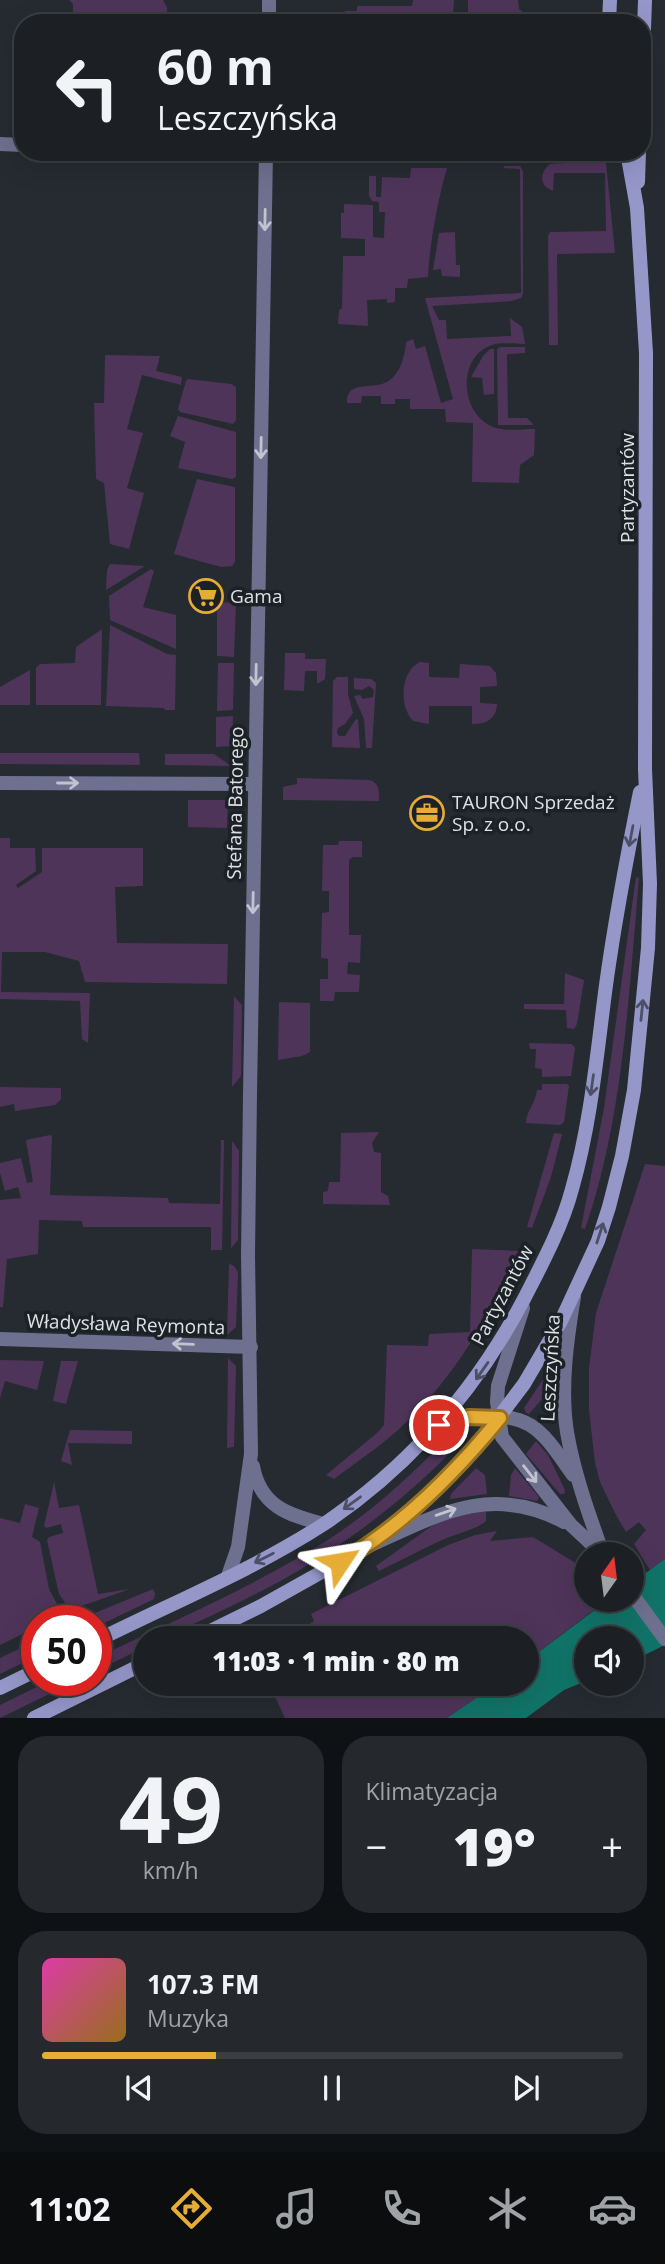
<!DOCTYPE html>
<html lang="pl">
<head>
<meta charset="utf-8">
<style>
	:root { --surface:#1c2024; --page:#25282c; --text:#f1f3f6; --muted:#a0a3a6; --line:#3a3e41; --accent:#e6ad36 }
	body { margin:0; font-family:"Open Sans",sans-serif; background:var(--page); color:var(--text); height:100vh; display:flex; flex-direction:column; font-size:26px; white-space:nowrap }
	* { box-sizing:border-box; margin:0 }
	p { font-size:23px; color:var(--muted) }
	.icon { flex:none; width:38px; height:38px; fill:none; stroke:currentColor; stroke-width:2; stroke-linecap:round; stroke-linejoin:round }
	.map { position:relative; height:1718px; overflow:hidden }
	.drawer { display:flex; flex-direction:column; gap:18px; padding:18px; background:#0f1214; flex:1 }
	.drawer>* { flex:none }
	.hud { position:absolute; left:14px; top:14px; width:637px; height:147px; border-radius:28px; box-shadow:0 7px 28px #0002,0 0 0 2px var(--line); background:#1c2024; color:var(--text); overflow:hidden }
	.needle { width:46px; rotate:14deg }
	.controls { position:absolute; left:574px; top:1542px; display:grid; gap:14px }
	.controls a { display:grid; place-items:center; width:70px; height:70px; border-radius:50%; background:var(--surface); box-shadow:0 7px 28px #0002,0 0 0 2px var(--line); font-size:35px }
	.speed { position:absolute; left:21px; top:1605px; display:flex; gap:14px; font-size:35px; font-weight:700; text-align:center }
	.speed>* { display:grid; place-content:center; width:91px; height:91px; border-radius:50%; background:var(--surface); box-shadow:0 7px 28px #0002,0 0 0 2px var(--line); line-height:1 }
	.speed .limit { border:10px solid #d22; background:#fff; color:#111 }
	.pin { position:absolute; display:grid; place-items:center; width:60px; height:60px; color:#fff; margin:-30px; border:4px solid #fff; border-radius:50%; box-shadow:0 2px 7px #0007 }
	.me { position:absolute; width:77px; margin:-38px; rotate:57deg; stroke-linejoin:round; filter:drop-shadow(0 0 5px #0008) }
	.turn { display:flex; align-items:center; gap:24px; height:147px; padding:0 28px; font-size:32px }
	.turn .icon { width:91px; height:91px; stroke-width:2.5 }
	.turn b { display:block; font-size:49px; line-height:60px }
	.big { font-size:52px; font-weight:800; line-height:1.1 }
	.drawer .widget { flex:1; display:flex; flex-direction:column; justify-content:center; gap:10px; min-width:0; padding:0 24px; border-radius:28px; background:var(--page) }
	.drawer .dial { align-items:center; gap:0 }
	.dial b { font-size:91px; line-height:1 }
	.song { display:flex; align-items:center; gap:21px }
	.cover { width:84px; height:84px; border-radius:10px; background:linear-gradient(135deg,hsl(320 70% 55%),hsl(40 70% 35%)) }
	.played { height:7px; border-radius:4px; background:linear-gradient(90deg,var(--accent) 30%,var(--line) 30%) }
	.keys { display:flex; justify-content:space-around; direction:ltr }
	.heat { display:flex; justify-content:space-between; align-items:center; font-size:38px; direction:ltr }
	.drawer .tiles { flex:1; display:grid; gap:18px; grid-template-columns:1fr 1fr }
	.widget:last-child { grid-column:span 2 }
	.trip { position:absolute; left:133px; top:1626px; width:406px; height:70px; border-radius:35px; background:var(--surface); box-shadow:0 7px 28px #0002,0 0 0 2px var(--line); font-weight:800; line-height:70px; text-align:center }
	.tabs { display:flex; height:112px; justify-content:space-around; align-items:center; background:#0b0d0e; color:var(--muted) }
	.tabs .icon { width:49px; height:49px }
	.tabs .on { color:var(--accent) }
	.tabs b { font-size:32px; color:var(--text) }
	.map>svg:first-child { display:block }
</style>
</head>
<body>
<div class="map">
<svg width="665" height="1718" viewBox="0 0 665 1718">
	<rect width="100%" height="100%" fill="#252b30"/>
	<g fill="#4f345a">
		<polygon points="69,0 163,0 167,8 167,23 73,23 73,4"/>
		<polygon points="413,0 454,0 453,17 450,17 450,23 345,23 345,11 357,11 357,6 412,6"/>
		<polygon points="468,0 518,0 519,9 528,17 529,23 468,23"/>
		<path d="M 605,153 L 615,253 L 557,254 L 558,345 L 549,345 L 548,236 L 550,232 L 606,231 L 605,173 L 554,173 L 553,191 C 539,186 539,173 550,164 L 582,162 Z"/>
		<path d="M 505,166 L 520,166 L 523,171 L 523,293 L 521,298 L 512,301 L 432,306 L 439,320 L 446,320 L 447,339 L 511,336 L 510,318 L 522,327 L 525,344 C 515,344 501,342 492,345 C 458,356 459,411 491,426 C 503,432 522,429 535,429 L 534,455 L 520,465 L 519,483 L 472,482 L 473,423 L 446,422 L 445,409 L 410,409 L 410,399 L 395,399 L 395,404 L 381,404 L 381,396 L 362,396 L 361,403 L 347,403 C 346,382 368,388 382,384 C 399,379 405,357 406,342 L 413,339 L 416,349 L 425,346 L 441,403 L 453,399 L 425,298 L 521,293 L 520,169 L 503,168 Z"/>
		<path d="M 411,168 L 447,168 C 437,203 430,241 428,277 L 408,279 L 407,288 L 395,288 L 395,302 L 387,303 L 387,299 L 367,300 L 368,326 L 338,324 L 339,310 L 342,308 L 343,256 L 365,256 L 365,239 L 341,238 L 341,213 L 344,213 L 344,204 L 373,205 L 373,237 L 384,238 L 385,212 L 379,212 L 379,202 L 372,201 L 369,196 L 369,176 L 376,176 L 376,197 L 381,197 L 382,177 L 410,178 Z"/>
		<polygon points="455,232 456,265 460,265 460,277 442,276 441,269 433,270 439,233"/>
		<polygon points="500,347 525,347 525,353 507,354 508,418 527,418 534,425 498,425 497,349"/>
		<polygon points="490,349 494,349 494,394 484,395 482,378 471,377 483,356"/>
		<polygon points="105,355 160,356 156,371 182,377 181,385 142,375 127,429 143,433 127,488 144,493 129,549 110,544 104,483 96,479 94,403 104,403"/>
		<polygon points="188,379 231,384 236,387 236,420 233,424 180,412 178,409 186,381"/>
		<polygon points="178,416 236,432 236,477 232,479 178,468 185,442 170,436"/>
		<polygon points="197,479 235,487 235,562 232,566 221,567 174,554"/>
		<polygon points="110,564 145,566 106,590 107,570"/>
		<polygon points="151,569 154,571 143,607 176,615 176,649 110,620 109,596"/>
		<polygon points="217,602 236,603 234,657 217,656"/>
		<polygon points="110,625 167,654 176,655 175,710 165,710 164,708 106,706"/>
		<polygon points="102,629 101,705 36,705 36,668 40,664 75,663 76,647"/>
		<polygon points="285,653 305,653 305,659 326,659 325,679 317,684 317,671 305,671 304,691 284,690"/>
		<path d="M 420,662 L 429,663 L 429,677 L 459,678 L 460,664 L 490,666 L 496,673 L 497,686 L 480,687 L 480,703 L 497,704 C 496,719 487,724 472,724 L 472,706 L 429,706 L 429,724 L 413,721 C 399,706 400,671 420,662 Z"/>
		<polygon points="218,663 234,663 233,710 217,711"/>
		<polygon points="30,670 30,705 0,705 0,687"/>
		<polygon points="337,677 348,677 348,694 353,713 345,724 338,728 337,733 339,736 345,736 356,719 358,720 360,748 332,747 333,681"/>
		<polygon points="354,678 371,679 376,683 372,748 366,748 364,719 354,696 360,695 363,699 373,697 374,690 369,686 362,690 354,689"/>
		<polygon points="233,716 232,746 216,747 216,717"/>
		<polygon points="0,753 139,753 140,765 0,764"/>
		<polygon points="165,754 214,754 231,766 165,765"/>
		<path d="M 297,778 L 369,780 C 380,783 379,791 379,801 L 283,800 L 283,787 L 297,784 Z"/>
		<polygon points="188,800 228,800 227,828 188,827"/>
		<polygon points="0,838 10,838 10,848 35,848 36,871 16,885 18,888 42,872 42,848 143,848 143,886 115,887 117,943 228,944 227,984 85,982 79,961 45,952 2,952 1,992 90,993 88,1043 82,1039 80,1001 0,999"/>
		<polygon points="339,841 362,841 362,857 353,857 349,860 349,935 361,935 360,963 348,962 347,974 360,975 359,992 335,992 334,1001 320,1001 320,979 328,979 328,959 321,958 322,913 329,912 329,891 322,891 323,845 338,845"/>
		<path d="M 636,877 L 639,878 C 629,993 623,1120 585,1229 L 581,1228 L 604,1108 Z"/>
		<polygon points="565,973 584,980 577,1024 574,1029 567,1028 566,1010 524,1009 524,1004 564,1004"/>
		<polygon points="234,996 242,1005 241,1076 232,1087"/>
		<polygon points="279,1002 310,1003 310,1052 302,1056 278,1060"/>
		<polygon points="529,1043 572,1044 575,1048 571,1076 542,1077 542,1069 535,1068 536,1049 530,1049"/>
		<path d="M 542,1084 L 567,1084 L 569,1086 L 564,1122 L 560,1125 L 526,1123 C 526,1111 536,1103 537,1090 L 542,1090 Z"/>
		<polygon points="0,1087 61,1088 61,1099 55,1105 15,1111 14,1104 0,1107"/>
		<polygon points="379,1132 372,1143 374,1152 381,1153 381,1192 388,1196 390,1205 323,1204 323,1192 328,1191 329,1182 340,1182 341,1133"/>
		<polygon points="554,1133 562,1134 551,1177 532,1228 527,1227"/>
		<polygon points="50,1135 52,1136 50,1195 168,1198 169,1203 220,1204 221,1140 224,1140 222,1250 211,1250 211,1227 83,1227 82,1221 39,1220 38,1254 7,1259 3,1307 0,1307 0,1200 21,1198 18,1187 5,1191 0,1173 0,1163 21,1158 27,1183 33,1182 26,1140"/>
		<polygon points="232,1141 239,1151 238,1240 231,1248"/>
		<polygon points="645,1164 665,1166 665,1559 650,1570 634,1544 646,1530 639,1522 626,1532 615,1513 600,1482 595,1463 589,1410 589,1368 596,1313"/>
		<path d="M 472,1249 L 522,1251 C 488,1317 454,1380 398,1430 C 378,1448 355,1463 334,1479 L 326,1475 L 377,1433 L 384,1425 L 387,1345 L 428,1346 L 429,1334 L 470,1332 Z"/>
		<polygon points="229,1263 235,1267 238,1273 236,1327 227,1335"/>
		<polygon points="228,1358 236,1366 234,1447 227,1448"/>
		<polygon points="0,1360 44,1361 37,1390 5,1381 0,1398"/>
		<polygon points="61,1361 78,1361 66,1404 53,1401"/>
		<polygon points="550,1369 556,1370 556,1397 543,1398 529,1414 526,1413 524,1408"/>
		<polygon points="70,1430 132,1431 132,1444 68,1443 72,1465 61,1461"/>
		<path d="M 445,1440 L 455,1448 C 411,1493 362,1532 308,1565 C 262,1593 212,1615 164,1638 L 145,1638 L 145,1647 L 96,1671 L 96,1658 C 175,1620 257,1585 331,1538 C 373,1510 411,1476 445,1440 Z"/>
		<polygon points="536,1441 548,1455 565,1490 564,1494 560,1494 526,1454"/>
		<polygon points="476,1468 485,1475 487,1494 450,1499 451,1494"/>
		<polygon points="515,1468 539,1497 537,1501 509,1496 511,1475"/>
		<polygon points="54,1482 59,1508 79,1505 98,1594 130,1589 70,1610 59,1594 47,1540 49,1537 63,1533 61,1524 46,1528 44,1526"/>
		<polygon points="25,1504 39,1508 32,1537 40,1542 49,1589 57,1604 66,1612 50,1620 37,1620 37,1627 0,1645 0,1518 20,1523"/>
		<path d="M 486,1511 L 486,1521 C 478,1529 452,1535 440,1541 C 420,1550 400,1561 379,1571 L 376,1566 L 433,1525 L 451,1517 Z"/>
		<polygon points="497,1531 490,1541 533,1537 574,1562 586,1577 586,1600 602,1600 603,1603 527,1661 527,1638 274,1638 287,1631 296,1633 314,1621 311,1614 448,1545 475,1535"/>
		<polygon points="153,1589 155,1594 154,1599 96,1627 96,1620 78,1620"/>
		<polygon points="37,1640 37,1656 0,1674 0,1658"/>
		<polygon points="51,1680 78,1680 0,1718 0,1705"/>
		<polygon points="269,1684 497,1684 447,1718 285,1718"/>
	</g>
	<polygon fill="#117468" points="665,1559 665,1645 632,1661 632,1638 586,1638 586,1681 564,1690 526,1718 447,1718 497,1684 527,1684 527,1661 608,1600 632,1600 632,1583"/>
	<g fill="none" stroke-linecap="round" stroke-linejoin="round">
		<g stroke="#6e708f" stroke-width="14">
			<polyline points="269,23 269,0"/>
			<polyline points="0,144 23,145"/>
			<polyline points="0,783 254,784"/>
			<path d="M 574,1297 C 567,1340 560,1388 567,1432 C 574,1473 588,1512 602,1551"/>
			<polyline points="523,1308 498,1386 497,1402 502,1437 571,1525 602,1554"/>
			<polyline points="0,1339 251,1347"/>
			<path d="M 439,1425 C 465,1415 505,1411 530,1425 C 548,1436 561,1459 573,1475"/>
			<path d="M 253,1466 C 260,1506 288,1515 323,1524"/>
			<path d="M 369,1546 C 437,1515 491,1483 564,1522"/>
			<polyline points="228,1576 238,1547 251,1454 248,1255 250,1094 266,152"/>
			<polyline points="632,1594 665,1639"/>
		</g>
		<g stroke="#9597c9" stroke-width="14">
			<polyline points="609,23 610,0"/>
			<polyline points="642,89 645,0"/>
			<polyline points="638,182 639,152"/>
			<polyline points="196,1638 261,1606 361,1550 427,1496 471,1454 524,1384 561,1321 598,1241 609,1207 622,1156 634,1090 648,948 650,884 645,769 646,353 637,208 627,152"/>
			<path d="M 96,1641 C 172,1603 253,1570 324,1524 C 410,1466 476,1390 524,1299 C 542,1264 562,1227 572,1189 C 591,1123 597,1053 606,985 C 615,920 627,856 640,792"/>
			<polyline points="0,1688 37,1670"/>
			<polyline points="34,1718 145,1663"/>
		</g>
	</g>
	<defs><path id="oneway-shaft" d="M-6 0H5M1.5-3L5.5 0L1.5 3" fill="none" stroke-width="1.6" stroke-linecap="round" stroke-linejoin="round" transform="scale(1.75)"/></defs>
	<g stroke="#c1c4cf">
		<use href="#oneway-shaft" transform="translate(265 220) rotate(91)"/>
		<use href="#oneway-shaft" transform="translate(261 448) rotate(91)"/>
		<use href="#oneway-shaft" transform="translate(256 675) rotate(91)"/>
		<use href="#oneway-shaft" transform="translate(68 783)"/>
		<use href="#oneway-shaft" transform="translate(253 903) rotate(91)"/>
		<use href="#oneway-shaft" transform="translate(183 1344) rotate(-178)"/>
		<use href="#oneway-shaft" transform="translate(530 1474) rotate(52)"/>
		<use href="#oneway-shaft" transform="translate(446 1512) rotate(-19)"/>
	</g>
	<g stroke="#4c5067">
		<use href="#oneway-shaft" transform="translate(631 836) rotate(101)"/>
		<use href="#oneway-shaft" transform="translate(642 1010) rotate(-84)"/>
		<use href="#oneway-shaft" transform="translate(592 1085) rotate(98)"/>
		<use href="#oneway-shaft" transform="translate(600 1233) rotate(-72)"/>
		<use href="#oneway-shaft" transform="translate(482 1371) rotate(125)"/>
		<use href="#oneway-shaft" transform="translate(352 1503) rotate(144)"/>
		<use href="#oneway-shaft" transform="translate(264 1558) rotate(153)"/>
	</g>
	<g fill="none" stroke-linecap="round" stroke-linejoin="round">
		<g stroke="#967023" stroke-width="18">
			<path id="route" d="M 340,1562 C 402,1527 455,1473 500,1418 L 469,1417 L 439,1425"/>
		</g>
		<use href="#route" stroke="#e6ad36" stroke-width="12"/>
	</g>
	<defs>
		<g id="supermarket-ring" transform="scale(1.75)"><circle r="9.5" fill="#1c2126" stroke="#e6ad36" stroke-width="1.5"/><path d="M-6-5.5h2.5l.6 2H6L4.5 2H-2.5L-4.4-4H-6ZM-1.5 3.2a1.3 1.3 0 1 0 .1 0ZM3 3.2a1.3 1.3 0 1 0 .1 0Z" fill="#e6ad36"/></g>
		<g id="office-ring" transform="scale(1.75)"><circle r="9.5" fill="#1c2126" stroke="#e6ad36" stroke-width="1.5"/><path d="M-6-3h4V-5.5h4V-3h4V5H-6ZM-1-4.5V-3h2v-1.5ZM-6 0V1H6V0Z" fill="#e6ad36"/></g>
	</defs>
	<g fill-rule="evenodd">
		<use href="#supermarket-ring" x="206" y="596"/>
		<use href="#office-ring" x="427" y="813"/>
	</g>
	<g text-anchor="middle" stroke-width="7" stroke-linejoin="round" paint-order="stroke">
		<g font-size="19" fill="#dde0e4" stroke="#1c2126">
			<text transform="translate(627 488) rotate(-90)" y="7">Partyzantów</text>
			<text transform="translate(235 803) rotate(-89)" y="7">Stefana Batorego</text>
			<text transform="translate(502 1295) rotate(-62)" y="7">Partyzantów</text>
			<text transform="translate(126 1324) rotate(2)" y="7">Władysława Reymonta</text>
			<text transform="translate(550 1368) rotate(-87)" y="7">Leszczyńska</text>
		</g>
		<g font-size="19" fill="#dde0e4" stroke="#1c2126" text-anchor="start">
			<text x="230" y="603">Gama</text>
			<text x="452" y="809">TAURON Sprzedaż<tspan x="452" dy="22">Sp. z o.o.</tspan></text>
		</g>
	</g>
</svg>
<div class="controls">
<a><svg class="needle" viewBox="-14 -14 28 28"><path d="M0-13l5 13h-10z" fill="#e53935"/><path d="M0 13l5-13h-10z" fill="#a0a3a6"/></svg></a>
<a><svg class="icon" aria-label="sound" viewBox="0 0 24 24"><path d="M4 9h4l5-4v14l-5-4H4zM17 9q2 3 0 6"/></svg></a>
</div>
<div class="speed"><div class="limit">50</div></div>
<div class="pin" style="left:439px;top:1425px;background:#d93025"><svg class="icon" aria-label="arrive" viewBox="0 0 24 24"><path d="M6 21V4h12l-3 4 3 4H6"/></svg></div>
<svg class="me" style="left:340px;top:1562px" viewBox="-20 -20 40 40"><path d="M0-17L14 15 0 8-14 15z" fill="#e6ad36" stroke="#fff" stroke-width="4"/></svg>
<div class="trip">11:03 · 1 min · 80 m</div>
<div class="hud">
<div class="turn"><svg class="icon" aria-label="left" viewBox="0 0 24 24"><path d="M17 20v-9H6M10 6l-5 5 5 5"/></svg><div><b>60 m</b>Leszczyńska</div></div>
</div>
</div>
<section class="drawer">
<div class="tiles">
<div class="widget dial"><b>49</b><p>km/h</p></div>
<div class="widget"><p>Klimatyzacja</p>
<div class="heat"><a>−</a><b class="big">19°</b><a>+</a></div>
</div>
<div class="widget">
<div class="song"><i class="cover"></i><div><b>107.3 FM</b><p>Muzyka</p></div></div>
<div class="played"></div>
<div class="keys"><svg class="icon" aria-label="previous" viewBox="0 0 24 24"><path d="M18 5L8 12l10 7zM5 5v14"/></svg><svg class="icon" aria-label="pause" viewBox="0 0 24 24"><path d="M8 5v14M16 5v14"/></svg><svg class="icon" aria-label="next" viewBox="0 0 24 24"><path d="M6 5l10 7-10 7zM19 5v14"/></svg></div>
</div>
</div>
</section>
<nav class="tabs">
<b>11:02</b>
<svg class="icon on" aria-label="directions" viewBox="0 0 24 24"><path d="M12 3l9 9-9 9-9-9zM9 14v-3h6M13 9l2 2-2 2"/></svg>
<svg class="icon" aria-label="music" viewBox="0 0 24 24"><path d="M9 18V5l10-2v13"/><circle cx="6" cy="18" r="3"/><circle cx="16" cy="16" r="3"/></svg>
<svg class="icon" aria-label="phone" viewBox="0 0 24 24"><path d="M5 4h4l2 5-3 2q2 4 5 5l2-3 5 2v4C11 20 4 13 5 4z"/></svg>
<svg class="icon" aria-label="climate" viewBox="0 0 24 24"><path d="M12 3v18M4 7l16 10M4 17L20 7"/></svg>
<svg class="icon" aria-label="car" viewBox="0 0 24 24"><path d="M5 17H2v-5l4-1 3-4h7l3 4 3 1v5h-3M9 17h6M6 11h13"/><circle cx="7" cy="17" r="2"/><circle cx="17" cy="17" r="2"/></svg>
</nav>
</body>
</html>
